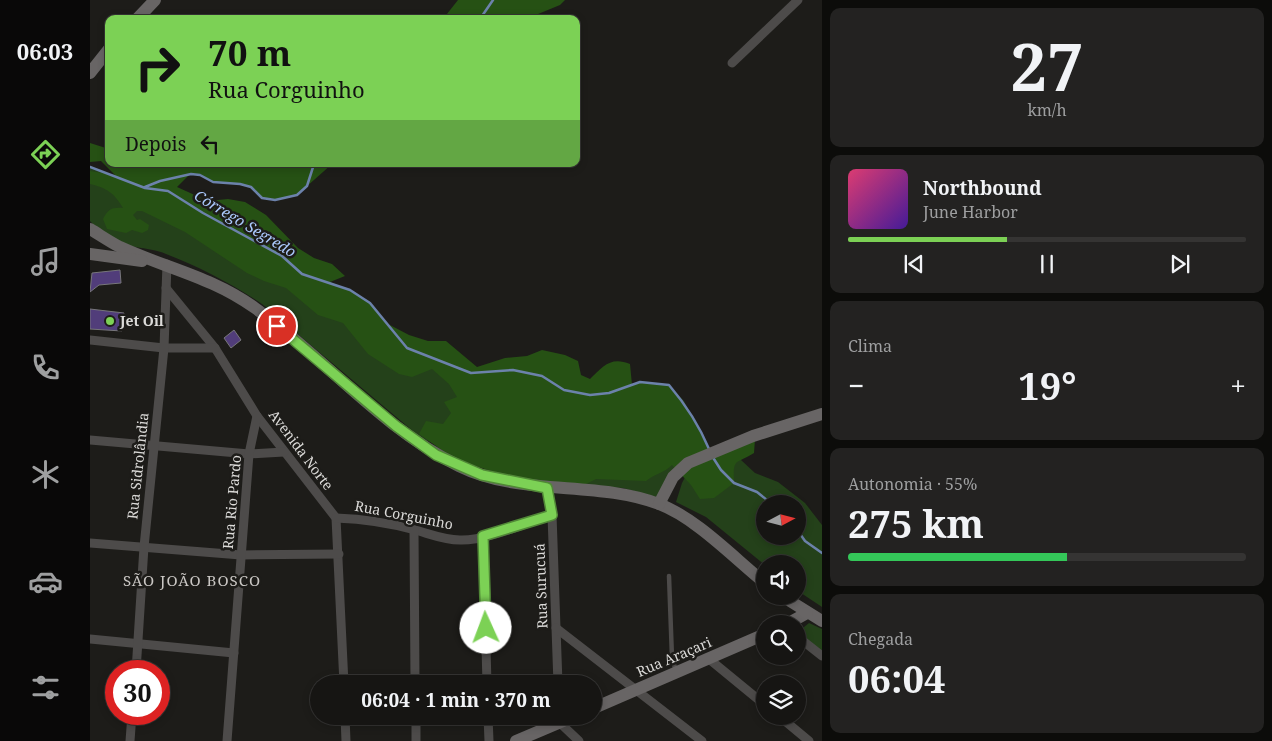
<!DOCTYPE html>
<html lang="pt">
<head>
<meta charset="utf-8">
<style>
	:root { --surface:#161513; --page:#232221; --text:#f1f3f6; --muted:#9e9fa0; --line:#353433; --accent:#7cd155 }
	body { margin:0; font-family:"Noto Serif",serif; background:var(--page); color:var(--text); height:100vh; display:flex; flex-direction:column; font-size:19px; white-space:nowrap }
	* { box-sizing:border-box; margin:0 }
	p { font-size:16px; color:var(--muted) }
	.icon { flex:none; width:28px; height:28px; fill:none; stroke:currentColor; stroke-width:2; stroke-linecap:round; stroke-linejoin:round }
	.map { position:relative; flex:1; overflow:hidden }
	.drawer { display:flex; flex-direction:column; gap:8px; padding:8px; background:#0c0c0a; width:450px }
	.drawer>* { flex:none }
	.hud { position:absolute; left:15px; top:15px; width:475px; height:152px; border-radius:10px; box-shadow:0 2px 8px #0003,0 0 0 1px var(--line); background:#7cd155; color:#111; overflow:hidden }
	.needle { width:32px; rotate:83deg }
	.fabs { position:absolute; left:666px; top:495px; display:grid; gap:10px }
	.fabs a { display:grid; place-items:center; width:50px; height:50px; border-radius:50%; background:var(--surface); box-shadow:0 2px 8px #0003,0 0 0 1px var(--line); font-size:25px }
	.speed { position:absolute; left:15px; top:660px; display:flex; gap:10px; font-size:25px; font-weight:700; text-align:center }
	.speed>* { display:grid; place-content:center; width:65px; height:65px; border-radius:50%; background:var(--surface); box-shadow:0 2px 8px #0003,0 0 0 1px var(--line); line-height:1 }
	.speed .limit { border:8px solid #d22; background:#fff; color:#111 }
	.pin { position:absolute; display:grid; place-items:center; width:42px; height:42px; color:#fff; margin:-21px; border:2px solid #fff; border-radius:50%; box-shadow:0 1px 5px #0007 }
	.me { position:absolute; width:55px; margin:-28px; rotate:358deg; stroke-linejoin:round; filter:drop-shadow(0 0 4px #0008) }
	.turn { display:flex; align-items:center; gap:18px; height:105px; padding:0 20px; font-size:22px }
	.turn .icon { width:65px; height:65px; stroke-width:2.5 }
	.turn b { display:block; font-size:35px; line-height:42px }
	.then { display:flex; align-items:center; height:48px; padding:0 20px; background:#0003; gap:10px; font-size:19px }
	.big { font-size:38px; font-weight:700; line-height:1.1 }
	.drawer .tile { flex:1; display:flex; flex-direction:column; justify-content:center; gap:8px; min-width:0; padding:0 18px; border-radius:10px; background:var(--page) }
	.drawer .dial { align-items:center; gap:0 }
	.dial b { font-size:65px; line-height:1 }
	.song { display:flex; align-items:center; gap:15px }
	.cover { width:60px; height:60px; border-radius:8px; background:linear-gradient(135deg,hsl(340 70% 55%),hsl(260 70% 35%)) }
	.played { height:5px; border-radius:2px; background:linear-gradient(90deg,var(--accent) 40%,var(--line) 40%) }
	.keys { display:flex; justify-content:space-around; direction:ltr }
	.heat { display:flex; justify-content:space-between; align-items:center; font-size:28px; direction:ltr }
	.charge { height:8px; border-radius:4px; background:linear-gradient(90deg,#34c759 55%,var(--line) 0) }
	.trip { position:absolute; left:220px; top:675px; width:292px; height:50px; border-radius:25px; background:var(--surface); box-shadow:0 2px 8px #0003,0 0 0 1px var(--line); font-weight:700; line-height:50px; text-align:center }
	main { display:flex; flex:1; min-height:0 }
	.dock { display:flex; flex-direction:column; width:90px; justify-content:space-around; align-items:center; background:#090808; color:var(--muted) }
	.dock .icon { width:35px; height:35px }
	.dock .active { color:var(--accent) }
	.dock b { font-size:22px; color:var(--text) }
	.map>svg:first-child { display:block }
</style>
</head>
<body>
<main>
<nav class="dock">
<b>06:03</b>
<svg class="icon active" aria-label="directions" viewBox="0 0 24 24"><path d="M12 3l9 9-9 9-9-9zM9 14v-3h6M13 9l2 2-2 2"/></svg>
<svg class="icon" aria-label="music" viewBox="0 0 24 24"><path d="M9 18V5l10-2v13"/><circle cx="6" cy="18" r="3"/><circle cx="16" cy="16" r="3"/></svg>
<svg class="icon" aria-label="phone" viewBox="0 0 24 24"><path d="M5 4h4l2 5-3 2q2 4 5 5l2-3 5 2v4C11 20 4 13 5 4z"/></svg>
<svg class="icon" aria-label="climate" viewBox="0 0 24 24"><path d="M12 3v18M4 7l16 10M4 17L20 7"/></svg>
<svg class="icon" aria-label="car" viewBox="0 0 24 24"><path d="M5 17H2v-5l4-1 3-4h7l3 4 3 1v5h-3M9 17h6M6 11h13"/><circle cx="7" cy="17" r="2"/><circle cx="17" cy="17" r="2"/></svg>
<svg class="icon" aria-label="filters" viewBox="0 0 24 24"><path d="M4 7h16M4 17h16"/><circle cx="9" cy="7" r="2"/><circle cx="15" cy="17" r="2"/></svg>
</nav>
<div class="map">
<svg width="732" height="741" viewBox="0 0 732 741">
	<rect width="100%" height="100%" fill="#1d1c19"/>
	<g fill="#24411a" fill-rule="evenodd">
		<path d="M 0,167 L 26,176 L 212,274 L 260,290 L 280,303 L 297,324 L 381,373 L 519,393 L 550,382 L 579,385 L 594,401 L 619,451 L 641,443 L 651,460 L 665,473 L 688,482 L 715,503 L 732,525 L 732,607 L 708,591 L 708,564 L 675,565 L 616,517 L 586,502 L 592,483 L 601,466 L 569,498 L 533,488 L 492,486 L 397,470 L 330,437 L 172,304 C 142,284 110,267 76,254 C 58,246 33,249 17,237 C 11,233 5,226 0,221 ZM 675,504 L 708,504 L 708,536 L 675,536 Z"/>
		<polygon points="719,623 732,629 732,653 708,636 708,632"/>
	</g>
	<g fill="#265114">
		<polygon points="368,0 475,0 470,5 436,19 353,19"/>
		<path d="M 0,143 L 19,149 L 19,164 L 242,164 L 207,195 L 185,200 L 172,198 L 160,187 L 150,184 L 123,182 L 110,175 L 100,174 L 87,187 L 118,201 L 138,199 L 155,202 L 176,215 L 208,248 L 224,258 L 242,264 L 255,276 L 240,282 L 260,290 L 280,303 L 298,324 L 319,335 L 338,341 L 356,341 L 387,367 L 415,358 L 437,356 L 452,350 L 475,355 L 488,361 L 491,375 L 500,379 C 513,366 521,356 540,364 L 542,385 L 550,382 L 579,385 C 598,406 610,428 621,454 L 665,439 L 664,453 C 645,465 643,457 644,483 L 624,498 L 610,499 L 601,485 L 582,465 C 574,473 564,474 556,481 L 506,479 L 492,486 L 424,477 L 374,463 L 356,453 L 329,434 L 336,421 L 353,424 L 361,413 L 354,402 L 367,397 L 359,384 L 342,369 L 322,377 L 309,374 L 278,354 L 253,323 L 228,315 L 196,288 L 174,281 L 157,273 L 95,232 L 52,211 L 47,211 L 43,215 L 47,220 L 50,219 L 59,225 L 58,230 L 52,233 L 42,230 L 36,233 L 17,229 L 13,219 C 18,209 22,207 33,208 C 24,193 17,188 0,184 L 0,171 L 25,175 L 11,161 L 0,162 Z"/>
	</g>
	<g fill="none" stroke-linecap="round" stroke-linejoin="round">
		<g stroke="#6c82ab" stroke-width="2.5">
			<polyline points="390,19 403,0"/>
			<path d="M 0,167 L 55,188 L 78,191 L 113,213 L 192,256 L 212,274 L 260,290 L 280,303 L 317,348 L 381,373 L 423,370 L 452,376 L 474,390 L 500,395 L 519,393 L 550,382 L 579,385 C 596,405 609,425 619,449"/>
			<polyline points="55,187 70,181 101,174 110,175 123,182 150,184 161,187 172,198 185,200 207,195 217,186 224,164"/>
			<polyline points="622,456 631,470 644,483 667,492 682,504"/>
			<polyline points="708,531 715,541 732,553"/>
		</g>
	</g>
	<g fill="#513d7a" stroke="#77767a">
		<polygon points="30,270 31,283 9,285 0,292 2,273"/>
		<polygon points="0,309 34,313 32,331 0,329"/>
		<polygon points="144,330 151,340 141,348 134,338"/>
	</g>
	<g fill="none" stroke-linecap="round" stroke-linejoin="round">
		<polyline stroke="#4d4b4a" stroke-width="4.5" points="579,576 582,658 586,671"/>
		<g stroke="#4d4b4a" stroke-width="9">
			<polyline points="642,63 708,0"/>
			<polyline points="76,288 125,348 167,416 246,518 254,684"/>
			<polyline points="0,340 74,348 125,348"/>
			<polyline points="0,440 159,454 194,452"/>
			<polyline points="457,488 462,515 468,684"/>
			<path d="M 246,518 C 272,519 300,523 325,530 C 340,534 354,540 370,540 C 394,541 437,523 462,515"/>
			<polyline points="324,530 325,684"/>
			<polyline points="393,537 397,684"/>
			<polyline points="0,543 151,555 249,554"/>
			<polyline points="466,628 612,741"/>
			<polyline points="708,637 732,656"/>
			<polyline points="0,639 144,653"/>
			<polyline points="619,659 675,705"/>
			<polyline points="46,671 54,547 74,348 77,264"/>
			<polyline points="255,716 256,741"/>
			<polyline points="326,716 326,741"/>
			<polyline points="398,716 399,741"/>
			<polyline points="689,716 719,741"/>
			<polyline points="470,719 470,723 489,741"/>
			<polyline points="40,741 42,714"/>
			<polyline points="137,741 159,454 167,416"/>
		</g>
		<g stroke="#686565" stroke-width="12">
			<polyline points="47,19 65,0"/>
			<polyline points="0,73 19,49"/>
			<path d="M 0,229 C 10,235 20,242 30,247 C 78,269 122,277 165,308 C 235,358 291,428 369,466 C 432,497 506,480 569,504 C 606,518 644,558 675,583"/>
			<polyline points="0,254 52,261"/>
			<polyline points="569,504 583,477 598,463 663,436 732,414"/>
			<polyline points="692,596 732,621"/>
			<polyline points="697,624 717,613"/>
			<polyline points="504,708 675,634"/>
			<polyline points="426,741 485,716"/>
		</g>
	</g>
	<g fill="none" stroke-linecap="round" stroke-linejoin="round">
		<g stroke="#518837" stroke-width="12">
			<polyline id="route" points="187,326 306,426 346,455 392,475 457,488 462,515 393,536 396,628"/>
		</g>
		<use href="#route" stroke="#7cd155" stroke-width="9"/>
	</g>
	<circle fill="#7cd155" stroke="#1d1c19" stroke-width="2" cx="20" cy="321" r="5"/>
	<g text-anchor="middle" stroke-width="5" stroke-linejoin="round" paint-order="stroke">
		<g font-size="14" font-weight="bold" fill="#dbdad8" stroke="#1d1c19" text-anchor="start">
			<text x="30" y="326">Jet Oil</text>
		</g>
		<g font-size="14" fill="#dbdad8" stroke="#1d1c19">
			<text transform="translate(211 450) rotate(53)" y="5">Avenida Norte</text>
			<text transform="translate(48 466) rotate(-84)" y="5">Rua Sidrolândia</text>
			<text transform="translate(142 502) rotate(-85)" y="5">Rua Rio Pardo</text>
			<text transform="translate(314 515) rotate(11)" y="5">Rua Corguinho</text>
			<text transform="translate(451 586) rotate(-92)" y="5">Rua Surucuá</text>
			<text transform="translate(584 657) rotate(-23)" y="5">Rua Araçari</text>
		</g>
		<g font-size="15" font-style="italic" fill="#abc9fc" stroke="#1d1c19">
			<text transform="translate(155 224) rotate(31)" y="5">Córrego Segredo</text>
		</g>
		<g font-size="15" letter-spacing="1" fill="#cac7c4" stroke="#1d1c19">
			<text x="102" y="586">SÃO JOÃO BOSCO</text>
		</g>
	</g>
</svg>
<div class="fabs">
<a><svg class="needle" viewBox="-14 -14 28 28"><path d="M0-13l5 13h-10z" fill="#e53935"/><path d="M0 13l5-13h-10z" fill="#9e9fa0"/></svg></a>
<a><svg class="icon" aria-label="sound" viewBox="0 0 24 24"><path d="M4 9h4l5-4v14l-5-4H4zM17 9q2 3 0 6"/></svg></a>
<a><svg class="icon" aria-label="search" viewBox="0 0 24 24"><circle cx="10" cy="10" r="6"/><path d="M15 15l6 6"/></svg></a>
<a><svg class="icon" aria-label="layers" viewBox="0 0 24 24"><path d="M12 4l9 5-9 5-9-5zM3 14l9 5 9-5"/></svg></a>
</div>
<div class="speed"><div class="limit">30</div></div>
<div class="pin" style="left:187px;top:326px;background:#d93025"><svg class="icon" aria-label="arrive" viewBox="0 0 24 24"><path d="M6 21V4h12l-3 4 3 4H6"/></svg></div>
<svg class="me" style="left:396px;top:628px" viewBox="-20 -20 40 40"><circle r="19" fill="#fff"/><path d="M0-13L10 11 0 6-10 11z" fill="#7cd155"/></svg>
<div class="trip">06:04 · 1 min · 370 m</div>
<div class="hud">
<div class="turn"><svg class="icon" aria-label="right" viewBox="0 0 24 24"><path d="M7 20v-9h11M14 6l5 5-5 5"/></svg><div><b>70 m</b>Rua Corguinho</div></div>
<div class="then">Depois<svg class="icon" aria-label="left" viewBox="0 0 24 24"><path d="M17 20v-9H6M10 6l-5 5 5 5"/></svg></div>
</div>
</div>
<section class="drawer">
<div class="tile dial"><b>27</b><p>km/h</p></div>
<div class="tile">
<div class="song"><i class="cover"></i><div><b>Northbound</b><p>June Harbor</p></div></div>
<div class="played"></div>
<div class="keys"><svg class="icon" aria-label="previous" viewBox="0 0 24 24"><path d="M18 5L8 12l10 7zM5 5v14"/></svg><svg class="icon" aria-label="pause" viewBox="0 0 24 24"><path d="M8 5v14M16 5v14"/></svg><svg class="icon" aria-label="next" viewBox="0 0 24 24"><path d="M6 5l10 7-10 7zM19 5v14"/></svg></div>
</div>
<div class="tile"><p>Clima</p>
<div class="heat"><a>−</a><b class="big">19°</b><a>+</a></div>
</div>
<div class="tile"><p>Autonomia · 55%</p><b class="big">275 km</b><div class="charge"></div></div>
<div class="tile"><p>Chegada</p><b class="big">06:04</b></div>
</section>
</main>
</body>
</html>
